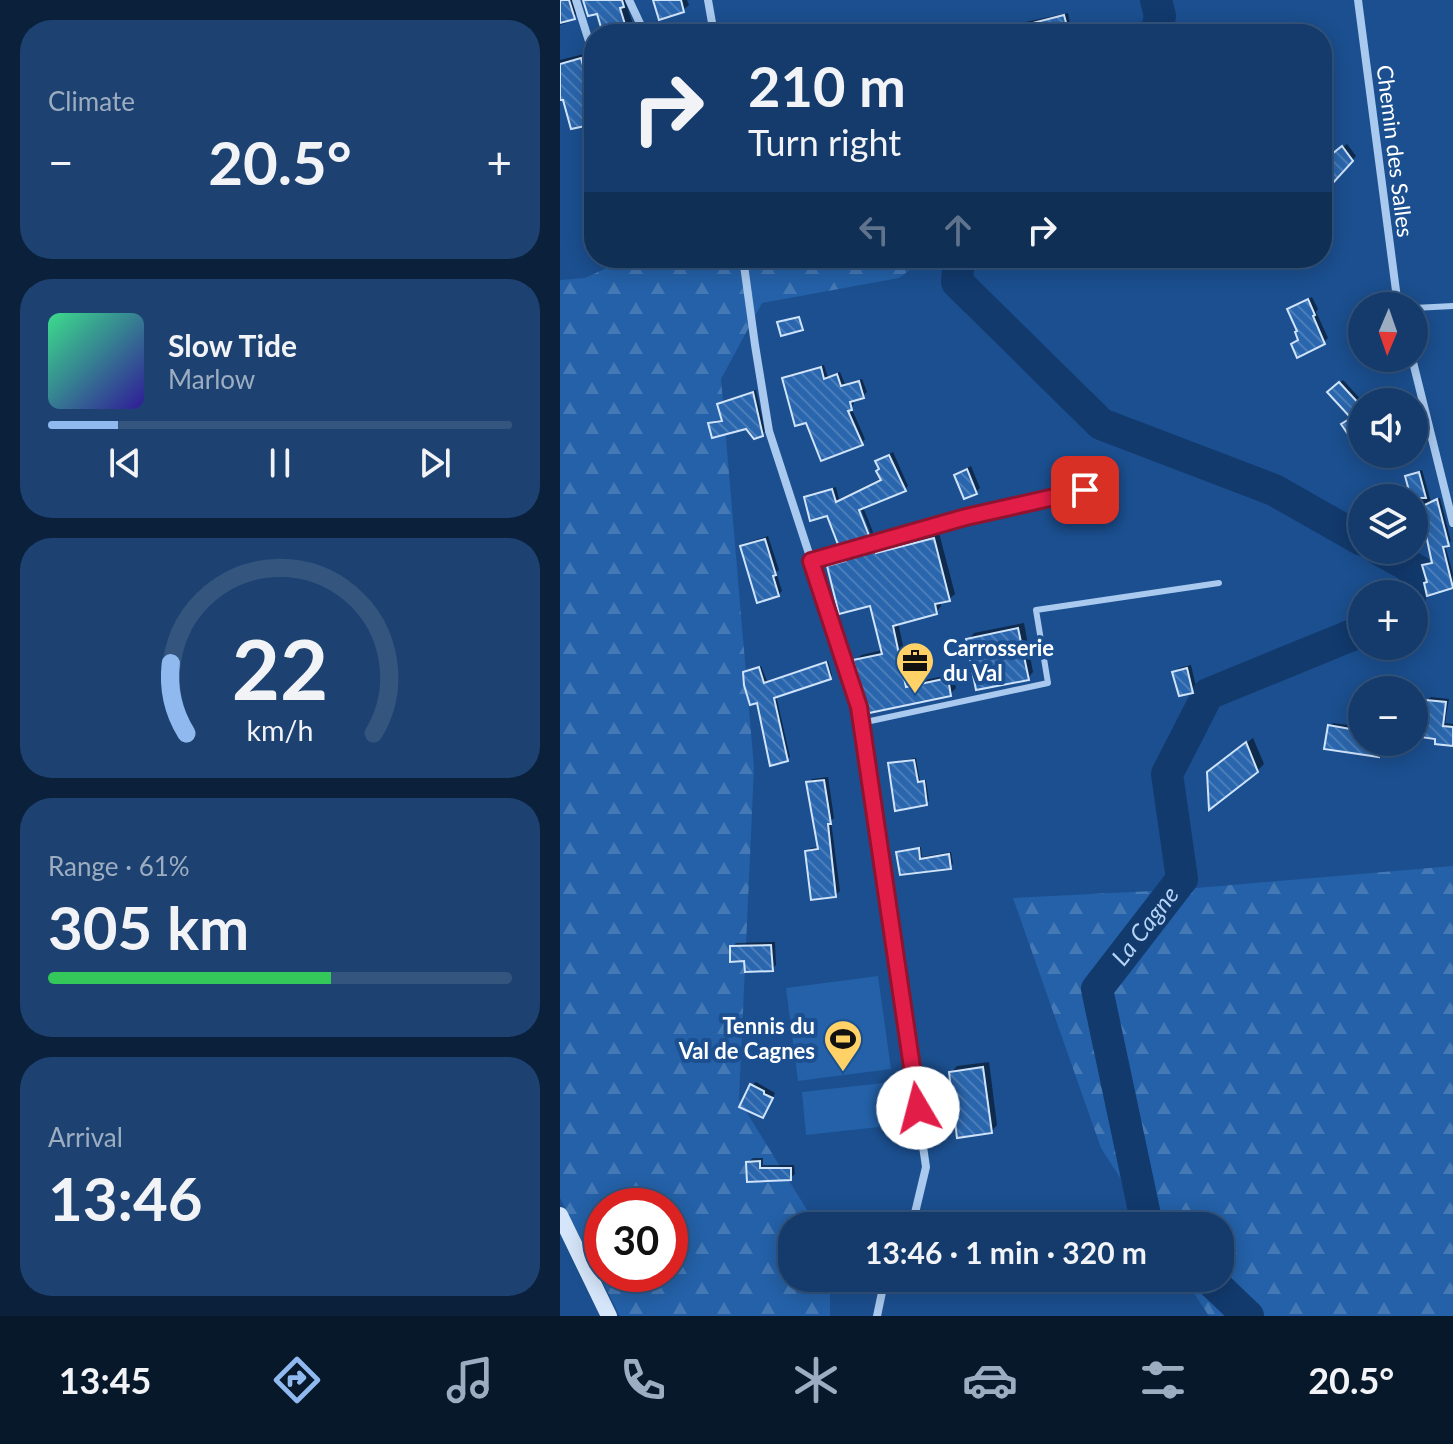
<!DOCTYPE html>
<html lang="en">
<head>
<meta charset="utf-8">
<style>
	:root { --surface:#143b6b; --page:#1d4271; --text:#f1f3f6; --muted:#9dadc1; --line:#33557e; --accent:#90b9f0 }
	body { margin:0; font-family:Lato,sans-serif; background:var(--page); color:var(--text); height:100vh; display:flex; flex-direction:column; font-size:30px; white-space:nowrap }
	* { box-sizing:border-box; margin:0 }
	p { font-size:26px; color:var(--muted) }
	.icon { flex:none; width:44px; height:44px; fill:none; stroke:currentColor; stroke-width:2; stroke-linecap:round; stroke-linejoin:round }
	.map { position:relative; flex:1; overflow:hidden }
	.panel { display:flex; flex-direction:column; gap:20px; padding:20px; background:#0b203b; width:560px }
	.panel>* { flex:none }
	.top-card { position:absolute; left:24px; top:24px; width:748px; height:244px; border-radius:32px; box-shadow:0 4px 20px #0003,0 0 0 2px var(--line); background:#143b6b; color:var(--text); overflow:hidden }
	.needle { width:52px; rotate:182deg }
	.controls { position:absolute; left:788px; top:292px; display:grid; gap:16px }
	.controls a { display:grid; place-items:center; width:80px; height:80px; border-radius:50%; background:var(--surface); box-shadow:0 4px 20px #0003,0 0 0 2px var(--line); font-size:40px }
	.speed { position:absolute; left:24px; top:1188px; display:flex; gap:16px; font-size:40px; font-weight:700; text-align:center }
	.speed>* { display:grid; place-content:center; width:104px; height:104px; border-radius:50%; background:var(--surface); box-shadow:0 4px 20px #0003,0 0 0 2px var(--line); line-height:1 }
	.speed .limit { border:12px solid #d22; background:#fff; color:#111 }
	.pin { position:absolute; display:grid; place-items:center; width:68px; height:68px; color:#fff; margin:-34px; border-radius:16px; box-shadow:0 4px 12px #0006 }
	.me { position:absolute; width:88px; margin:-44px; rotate:352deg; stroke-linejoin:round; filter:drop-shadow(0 0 6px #0008) }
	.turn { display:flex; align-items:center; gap:28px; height:168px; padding:0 32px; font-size:36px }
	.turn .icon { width:104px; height:104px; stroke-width:2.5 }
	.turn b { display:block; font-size:56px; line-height:68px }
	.lanes { display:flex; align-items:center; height:76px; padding:0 32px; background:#0003; justify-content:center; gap:40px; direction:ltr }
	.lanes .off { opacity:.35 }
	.big { font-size:60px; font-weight:700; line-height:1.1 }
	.panel .card { flex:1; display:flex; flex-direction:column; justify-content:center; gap:12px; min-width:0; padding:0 28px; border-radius:32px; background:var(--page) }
	.panel .dial { align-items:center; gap:0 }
	.dial svg { height:208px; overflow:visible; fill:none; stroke:var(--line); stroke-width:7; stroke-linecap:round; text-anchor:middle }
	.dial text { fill:var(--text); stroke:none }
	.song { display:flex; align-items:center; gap:24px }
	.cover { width:96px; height:96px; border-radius:12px; background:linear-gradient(135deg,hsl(150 70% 55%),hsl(250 70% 35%)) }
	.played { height:8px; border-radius:4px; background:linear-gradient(90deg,var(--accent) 15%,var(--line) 15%) }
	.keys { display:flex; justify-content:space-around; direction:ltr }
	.heat { display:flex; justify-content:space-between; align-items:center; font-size:44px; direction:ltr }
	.charge { height:12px; border-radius:6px; background:linear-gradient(90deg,#34c759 61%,var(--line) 0) }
	.trip { position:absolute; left:218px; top:1212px; width:456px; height:80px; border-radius:32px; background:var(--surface); box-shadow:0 4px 20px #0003,0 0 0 2px var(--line); font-weight:700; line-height:80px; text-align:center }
	.menu { display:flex; height:128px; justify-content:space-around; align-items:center; background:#08182b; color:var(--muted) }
	.menu .icon { width:56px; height:56px }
	.menu .on { color:var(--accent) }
	.menu b { font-size:36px; color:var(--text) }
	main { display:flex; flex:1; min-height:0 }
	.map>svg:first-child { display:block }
</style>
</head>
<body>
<main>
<section class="panel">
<div class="card"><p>Climate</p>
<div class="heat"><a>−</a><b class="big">20.5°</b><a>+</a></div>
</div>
<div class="card">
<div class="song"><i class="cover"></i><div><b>Slow Tide</b><p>Marlow</p></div></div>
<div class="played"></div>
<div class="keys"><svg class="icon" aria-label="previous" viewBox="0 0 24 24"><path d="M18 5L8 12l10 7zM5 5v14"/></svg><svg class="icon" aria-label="pause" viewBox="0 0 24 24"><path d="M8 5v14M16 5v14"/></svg><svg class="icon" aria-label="next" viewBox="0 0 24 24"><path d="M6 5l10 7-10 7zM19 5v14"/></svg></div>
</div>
<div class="card dial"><svg viewBox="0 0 100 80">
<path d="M14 69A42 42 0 1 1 86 69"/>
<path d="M14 69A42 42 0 0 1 8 42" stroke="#90b9f0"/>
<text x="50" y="56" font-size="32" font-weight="700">22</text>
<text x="50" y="72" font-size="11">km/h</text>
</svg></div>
<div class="card"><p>Range · 61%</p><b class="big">305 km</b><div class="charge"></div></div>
<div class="card"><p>Arrival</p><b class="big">13:46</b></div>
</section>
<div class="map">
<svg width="893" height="1316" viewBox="0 0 893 1316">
	<defs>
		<pattern id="forest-firs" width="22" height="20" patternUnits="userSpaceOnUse" patternTransform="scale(2)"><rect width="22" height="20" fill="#2461a8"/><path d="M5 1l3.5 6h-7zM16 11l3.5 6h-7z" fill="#4579b5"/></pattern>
		<pattern id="building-back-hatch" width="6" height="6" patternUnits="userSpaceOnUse" patternTransform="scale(2)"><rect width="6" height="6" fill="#2a66ad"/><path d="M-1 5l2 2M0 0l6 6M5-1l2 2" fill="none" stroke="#4a7db9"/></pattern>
	</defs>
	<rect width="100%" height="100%" fill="#1b4f8f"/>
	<g fill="url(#forest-firs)" fill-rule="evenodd">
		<path d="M 68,258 L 366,258 L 339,278 L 202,303 L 161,379 L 194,768 L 179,1100 L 257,1226 L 232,1226 L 232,1278 L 270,1278 L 270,1316 L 60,1316 L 0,1198 L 0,280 L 25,278 ZM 42,1206 L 110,1206 L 110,1274 L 42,1274 Z"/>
		<polygon points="893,866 893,1316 649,1316 624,1278 660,1278 660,1226 591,1226 541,1148 453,898 613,890"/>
	</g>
	<g fill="#2461a8">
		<polygon points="318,976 331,1069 238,1081 226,988"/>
		<polygon points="332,1082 337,1125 246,1135 242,1092"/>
	</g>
	<g fill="#0007">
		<polygon points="0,0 17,0 20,11 6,23 0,25"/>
		<polygon points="26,0 65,0 76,34 45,34 39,11"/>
		<polygon points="95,0 127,0 129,5 123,10"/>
		<polygon points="508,13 512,34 433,34 437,28"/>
		<polygon points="28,53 33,76 31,78 34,94 34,117 29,123 0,91 0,60"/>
		<polygon points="787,144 796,156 762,192 762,163"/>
		<polygon points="28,145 34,146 34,216 32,216 31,196 27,196 27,168 25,169 24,149"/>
		<polygon points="752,297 758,309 756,312 768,338 764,342 733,344 740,339 739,331 729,310 733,306"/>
		<polygon points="264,365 268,377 280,372 285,384 302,379 307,392 303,396 293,399 294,404 291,407 305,439 302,443 247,421 224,379 228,375"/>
		<polygon points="783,380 803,402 802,431 770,392"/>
		<polygon points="196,390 205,431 202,434 186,427 151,424 154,421 163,419 159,404 162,401"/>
		<polygon points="860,435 862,444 854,448 854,436"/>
		<polygon points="333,452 348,486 345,489 303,507 313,532 311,534 297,500 268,514 246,497 250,494 276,487 279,499 322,478 321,468 318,461"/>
		<polygon points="411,466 420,488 416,492 396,475 401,471"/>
		<polygon points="862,470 871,502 880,498 891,541 885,545 893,574 892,587 869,581 864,566 873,561 867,533 864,534 857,506 855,507 854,505 854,498 837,497 841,494 851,491 847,477 850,474"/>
		<polygon points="379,533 395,594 389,599 381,601 381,606 376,612 338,622 351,683 393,674 396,688 390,694 310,710 295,661 301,655 323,650 311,603 269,566 275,561 287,557 292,553 320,545 322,548"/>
		<polygon points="208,536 219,570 216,572 222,591 218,595 183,547 186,543"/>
		<polygon points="464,623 473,672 468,678 409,639 414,633"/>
		<polygon points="268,661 272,675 270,678 216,695 230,757 227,759 185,673 187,670 201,666 207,681"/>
		<polygon points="631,665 636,687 632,691 615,672 619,668"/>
		<polygon points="871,697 889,699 885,723 893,724 893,744 877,737 859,708 862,704 867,705 867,700"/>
		<polygon points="773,723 802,727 802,742 846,742 846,749 842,752 823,750 818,755 770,726"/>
		<polygon points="693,738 704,764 697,771 656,766"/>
		<polygon points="356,758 360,781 366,780 369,801 366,803 330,764 332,762"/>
		<polygon points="268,777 274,818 271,821 280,891 276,895 247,852 251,848 259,847 248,783 252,779"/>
		<polygon points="361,847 362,857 391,852 393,864 390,867 341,873 338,852 341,850"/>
		<polygon points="215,942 216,965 212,969 186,959 172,947 176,943"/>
		<polygon points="429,1062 437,1125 431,1132 391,1073 397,1066"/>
		<polygon points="196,1082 215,1093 207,1112 203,1116 191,1086"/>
		<polygon points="193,1158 203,1158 203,1165 234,1165 235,1174 230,1178 189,1180 188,1162"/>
	</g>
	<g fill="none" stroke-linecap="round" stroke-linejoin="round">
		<g stroke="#123a6d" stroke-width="32">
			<polyline points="596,34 600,16 596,0"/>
			<polyline points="399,258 397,282 541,424 714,490 802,540"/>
			<polyline points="820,550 858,571 851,594"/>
			<path id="s1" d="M 592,1226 L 586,1220 L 537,989 L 622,879 L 607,774 L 648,694 L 802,631"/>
			<polyline points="648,1278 688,1316"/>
		</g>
	</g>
	<g fill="url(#building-back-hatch)" stroke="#cfe3fa" stroke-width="2">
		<polygon points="0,0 9,0 15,19 0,23"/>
		<polygon points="23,0 62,0 64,7 60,8 68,34 43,34 37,14 28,16"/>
		<polygon points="93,0 121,0 124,12 99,20"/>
		<polygon points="504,15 509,34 450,34 449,29"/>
		<polygon points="21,58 28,84 24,85 31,113 28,114 30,125 11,129 3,100 0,100 0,64"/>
		<polygon points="782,146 793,161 762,195 762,162"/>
		<polygon points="748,299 755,315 753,316 765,344 737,358 731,344 738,340 735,332 737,331 727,309"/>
		<polygon points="239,317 243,330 221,336 217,322"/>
		<polygon points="261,367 264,379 277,374 281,386 299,381 304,398 290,402 292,410 288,411 303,445 261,461 246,423 235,426 222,378"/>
		<polygon points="779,382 802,407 802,433 792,440 781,424 791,418 767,392"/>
		<polygon points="193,392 203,436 194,439 186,429 152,438 148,423 162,421 157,404"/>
		<polygon points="329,455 346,491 299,510 310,538 279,547 267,516 250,521 244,497 272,489 276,502 321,480 316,471 319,469 315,461"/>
		<polygon points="407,469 417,494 404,499 394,475"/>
		<polygon points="859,472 866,498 851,498 845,476"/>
		<polygon points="877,499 889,546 883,547 893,588 867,596 864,583 867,582 862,565 872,563 866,535 863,536 856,509"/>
		<polygon points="374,538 390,601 375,604 377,614 333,626 346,687 388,678 391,696 309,713 293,660 322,654 310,606 279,614 267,566 285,561 284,558 315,549 316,553"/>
		<polygon points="205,539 216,575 213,576 219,596 197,603 180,546"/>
		<polygon points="458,628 469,680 416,690 406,639"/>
		<polygon points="266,662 271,679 214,698 228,761 210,766 197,703 190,705 184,685 183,672 199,667 204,683"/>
		<polygon points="627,668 633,693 619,696 612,672"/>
		<polygon points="866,700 886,702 883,726 893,727 893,746 875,744 875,739 854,736 857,707 864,708"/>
		<polygon points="768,725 802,731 802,742 821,742 819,757 764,749"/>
		<polygon points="686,742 698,772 649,810 647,772"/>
		<polygon points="354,760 358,782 364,781 367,805 335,811 328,763"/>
		<polygon points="264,780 271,824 268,824 276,897 251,900 245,851 258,849 246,782"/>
		<polygon points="359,848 360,859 389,854 391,869 340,875 336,852"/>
		<polygon points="211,945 213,971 185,972 184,961 170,962 170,946"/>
		<polygon points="423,1067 432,1133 397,1138 389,1072"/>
		<polygon points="190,1084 204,1091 204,1094 213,1098 203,1118 179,1107"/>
		<polygon points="200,1161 200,1168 231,1168 231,1180 187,1182 186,1162"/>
	</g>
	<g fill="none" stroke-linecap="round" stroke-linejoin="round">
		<g stroke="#a9c9ee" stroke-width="6">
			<polyline points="854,308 893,306"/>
			<polyline points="251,561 406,517 525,490"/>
			<polyline points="301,723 488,683 476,610 659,583"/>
		</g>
		<g stroke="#a9c9ee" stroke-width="8">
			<polyline points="16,0 34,57"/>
			<polyline points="69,0 85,34"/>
			<polyline points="148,0 154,34"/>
			<polyline points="798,0 838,306"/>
			<polyline points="183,258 195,345 209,431 299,707 366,1167 355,1213 349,1226"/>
			<polyline points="852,358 893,523"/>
			<polyline points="317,1316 325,1278"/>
		</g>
		<polyline stroke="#d6e6fa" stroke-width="16" points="0,1215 49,1316"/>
	</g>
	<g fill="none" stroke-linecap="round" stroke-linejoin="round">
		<g stroke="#92132f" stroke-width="20">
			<polyline id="route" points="358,1108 299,707 251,561 406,517 525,490"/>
		</g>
		<use href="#route" stroke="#e11d48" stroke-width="14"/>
	</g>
	<defs>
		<g id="office-pin" transform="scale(2)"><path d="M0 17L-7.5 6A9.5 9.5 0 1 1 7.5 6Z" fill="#ffd166" stroke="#1b4f8f"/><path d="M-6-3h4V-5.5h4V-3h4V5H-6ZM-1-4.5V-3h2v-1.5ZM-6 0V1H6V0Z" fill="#111"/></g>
		<g id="stadium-pin" transform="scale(2)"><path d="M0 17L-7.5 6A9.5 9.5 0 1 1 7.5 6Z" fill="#ffd166" stroke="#1b4f8f"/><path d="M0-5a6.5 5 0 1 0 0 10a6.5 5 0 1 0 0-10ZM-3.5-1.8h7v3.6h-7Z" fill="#111"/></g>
	</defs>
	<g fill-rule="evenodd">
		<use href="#office-pin" x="355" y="661"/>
		<use href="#stadium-pin" x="283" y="1039"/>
	</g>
	<g text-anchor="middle" stroke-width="8" stroke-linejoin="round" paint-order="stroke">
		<g font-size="22" fill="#fff" stroke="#1b4f8f">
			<text transform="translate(835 151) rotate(83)" y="8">Chemin des Salles</text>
		</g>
		<g font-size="22" font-weight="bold" fill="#fff" stroke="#1b4f8f" text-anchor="start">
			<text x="383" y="656">Carrosserie<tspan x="383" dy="25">du Val</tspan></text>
			<text x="255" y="1034" text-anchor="end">Tennis du<tspan x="255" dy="25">Val de Cagnes</tspan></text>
		</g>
		<g font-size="24" font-style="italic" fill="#b5d3f5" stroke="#1b4f8f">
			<text dy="8" stroke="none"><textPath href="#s1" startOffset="324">La Cagne</textPath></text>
		</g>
	</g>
</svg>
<div class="controls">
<a><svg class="needle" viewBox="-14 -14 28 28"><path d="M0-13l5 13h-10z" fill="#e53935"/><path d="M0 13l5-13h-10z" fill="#9dadc1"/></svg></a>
<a><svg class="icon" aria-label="sound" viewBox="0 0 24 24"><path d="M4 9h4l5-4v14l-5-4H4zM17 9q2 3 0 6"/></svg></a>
<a><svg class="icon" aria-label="layers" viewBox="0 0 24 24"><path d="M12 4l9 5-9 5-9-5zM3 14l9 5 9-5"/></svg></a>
<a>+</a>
<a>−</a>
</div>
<div class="speed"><div class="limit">30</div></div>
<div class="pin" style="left:525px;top:490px;background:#d93025"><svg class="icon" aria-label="arrive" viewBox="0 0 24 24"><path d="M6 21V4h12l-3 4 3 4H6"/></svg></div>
<svg class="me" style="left:358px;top:1108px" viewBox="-20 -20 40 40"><circle r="19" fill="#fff"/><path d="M0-13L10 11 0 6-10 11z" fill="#e11d48"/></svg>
<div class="trip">13:46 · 1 min · 320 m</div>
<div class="top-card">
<div class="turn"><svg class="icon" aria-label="right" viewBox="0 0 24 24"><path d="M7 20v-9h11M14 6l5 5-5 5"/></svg><div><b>210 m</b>Turn right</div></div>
<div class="lanes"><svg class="icon off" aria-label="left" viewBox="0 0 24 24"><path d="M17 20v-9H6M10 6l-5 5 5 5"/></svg><svg class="icon off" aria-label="ahead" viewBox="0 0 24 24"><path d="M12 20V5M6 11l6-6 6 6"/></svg><svg class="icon" aria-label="right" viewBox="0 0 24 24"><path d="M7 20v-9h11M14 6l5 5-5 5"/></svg></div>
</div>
</div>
</main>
<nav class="menu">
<b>13:45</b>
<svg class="icon on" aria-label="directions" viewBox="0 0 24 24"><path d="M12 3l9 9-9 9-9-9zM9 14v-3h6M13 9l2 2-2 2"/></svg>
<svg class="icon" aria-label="music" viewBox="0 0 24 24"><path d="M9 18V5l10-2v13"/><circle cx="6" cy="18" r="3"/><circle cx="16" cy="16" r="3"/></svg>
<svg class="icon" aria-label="phone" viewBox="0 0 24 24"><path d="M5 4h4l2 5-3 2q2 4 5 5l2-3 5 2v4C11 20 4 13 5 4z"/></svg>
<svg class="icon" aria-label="climate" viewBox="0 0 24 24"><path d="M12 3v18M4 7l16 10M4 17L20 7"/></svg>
<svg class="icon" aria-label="car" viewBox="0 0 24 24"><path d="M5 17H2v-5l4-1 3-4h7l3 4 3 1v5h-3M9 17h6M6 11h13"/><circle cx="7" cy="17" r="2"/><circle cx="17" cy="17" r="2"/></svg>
<svg class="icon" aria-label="filters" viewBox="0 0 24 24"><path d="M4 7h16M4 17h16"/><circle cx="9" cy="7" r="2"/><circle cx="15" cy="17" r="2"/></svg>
<b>20.5°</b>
</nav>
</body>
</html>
